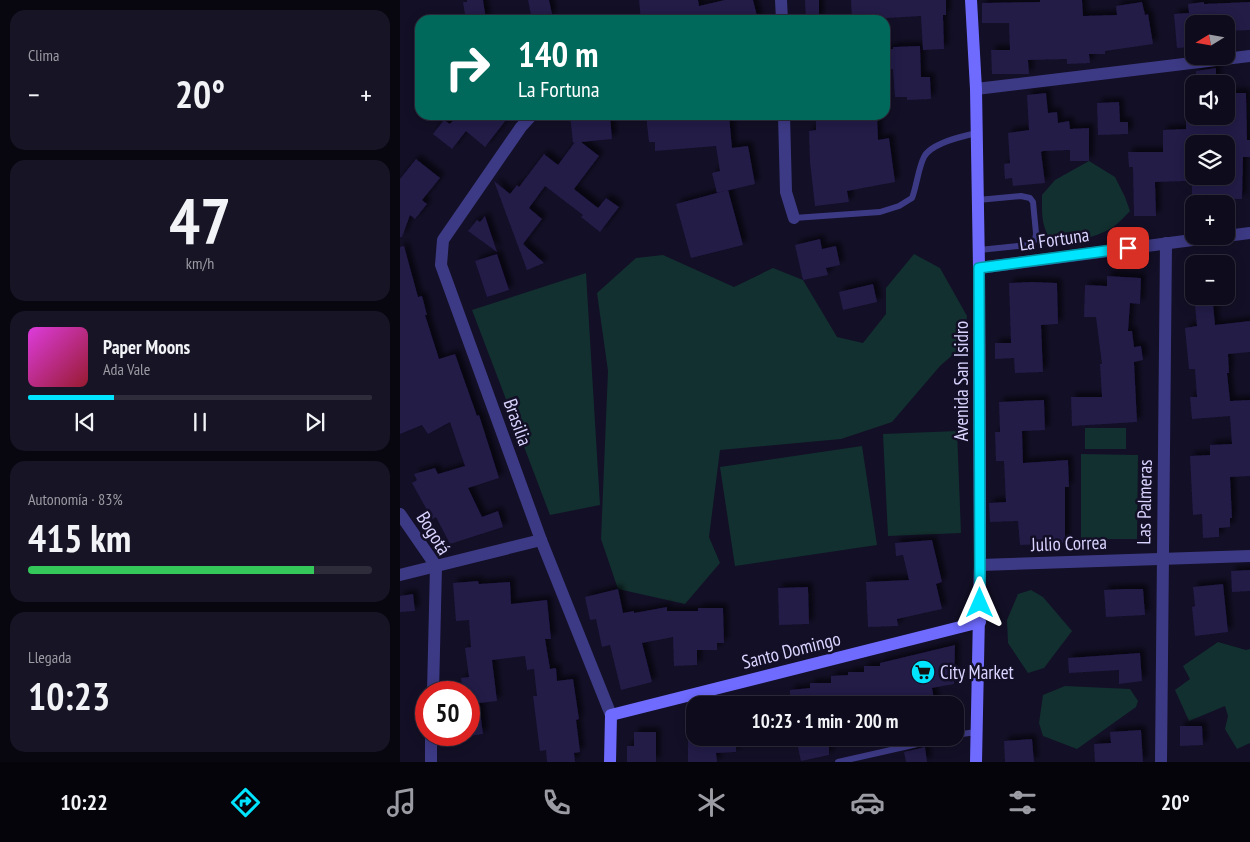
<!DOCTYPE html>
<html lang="es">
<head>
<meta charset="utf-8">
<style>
	:root { --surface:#0e0b1c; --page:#171425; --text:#f1f3f6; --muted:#9b9ba3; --line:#2e2b3b; --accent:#00e5ff }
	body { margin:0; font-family:"PT Sans Narrow",sans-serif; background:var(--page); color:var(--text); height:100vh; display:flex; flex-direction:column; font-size:19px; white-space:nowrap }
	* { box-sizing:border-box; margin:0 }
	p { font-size:16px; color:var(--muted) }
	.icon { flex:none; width:28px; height:28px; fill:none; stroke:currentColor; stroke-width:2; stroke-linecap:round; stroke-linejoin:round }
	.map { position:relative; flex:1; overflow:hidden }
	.panel { display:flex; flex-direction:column; gap:10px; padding:10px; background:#08060f; width:400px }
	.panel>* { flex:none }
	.banner { position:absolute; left:15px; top:15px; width:475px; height:105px; border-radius:15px; box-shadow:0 2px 12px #0003,0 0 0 1px var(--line); background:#00695c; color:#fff; overflow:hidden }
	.needle { width:32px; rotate:259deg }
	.buttons { position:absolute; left:785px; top:15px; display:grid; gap:10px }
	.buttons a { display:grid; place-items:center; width:50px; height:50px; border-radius:10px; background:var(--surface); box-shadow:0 2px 12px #0003,0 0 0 1px var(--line); font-size:25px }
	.speed { position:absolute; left:15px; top:681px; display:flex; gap:10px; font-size:25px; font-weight:700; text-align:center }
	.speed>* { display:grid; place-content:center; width:65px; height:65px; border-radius:50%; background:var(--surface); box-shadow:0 2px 12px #0003,0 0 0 1px var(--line); line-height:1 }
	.speed .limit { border:8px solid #d22; background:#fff; color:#111 }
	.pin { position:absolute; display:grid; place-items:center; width:42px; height:42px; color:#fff; margin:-21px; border-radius:10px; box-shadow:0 2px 8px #0006 }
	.me { position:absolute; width:55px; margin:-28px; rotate:0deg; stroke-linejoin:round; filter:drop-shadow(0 0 4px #0008) }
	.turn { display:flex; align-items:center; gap:18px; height:105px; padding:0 20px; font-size:22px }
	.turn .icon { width:65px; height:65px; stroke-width:2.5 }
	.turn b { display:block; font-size:35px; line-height:42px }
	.big { font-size:38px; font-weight:800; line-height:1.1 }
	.panel .card { flex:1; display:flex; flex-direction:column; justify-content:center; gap:8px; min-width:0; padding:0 18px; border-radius:15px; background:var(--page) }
	.panel .dial { align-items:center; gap:0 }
	.dial b { font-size:65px; line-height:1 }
	.song { display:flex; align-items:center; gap:15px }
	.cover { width:60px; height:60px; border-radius:8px; background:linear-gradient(135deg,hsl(300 70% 55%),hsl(350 70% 35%)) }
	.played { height:5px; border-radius:2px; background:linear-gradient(90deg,var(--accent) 25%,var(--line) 25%) }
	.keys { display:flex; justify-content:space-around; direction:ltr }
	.heat { display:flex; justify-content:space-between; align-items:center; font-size:28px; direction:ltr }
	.charge { height:8px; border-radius:4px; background:linear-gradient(90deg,#34c759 83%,var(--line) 0) }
	.trip { position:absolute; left:286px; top:696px; width:278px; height:50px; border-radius:15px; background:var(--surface); box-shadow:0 2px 12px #0003,0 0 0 1px var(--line); font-weight:800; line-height:50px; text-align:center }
	.tab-bar { display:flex; height:80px; justify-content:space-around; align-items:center; background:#06040b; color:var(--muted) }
	.tab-bar .icon { width:35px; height:35px }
	.tab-bar .selected { color:var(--accent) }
	.tab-bar b { font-size:22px; color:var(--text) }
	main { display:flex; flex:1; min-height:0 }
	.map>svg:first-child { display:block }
</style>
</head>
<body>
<main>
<section class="panel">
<div class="card"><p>Clima</p>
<div class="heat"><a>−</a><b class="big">20°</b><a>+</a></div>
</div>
<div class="card dial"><b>47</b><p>km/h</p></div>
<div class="card">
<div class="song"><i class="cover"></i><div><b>Paper Moons</b><p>Ada Vale</p></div></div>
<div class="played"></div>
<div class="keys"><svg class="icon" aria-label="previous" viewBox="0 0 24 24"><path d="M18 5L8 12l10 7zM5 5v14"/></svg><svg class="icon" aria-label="pause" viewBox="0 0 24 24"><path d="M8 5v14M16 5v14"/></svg><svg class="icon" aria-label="next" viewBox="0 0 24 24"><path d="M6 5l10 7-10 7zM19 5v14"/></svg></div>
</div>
<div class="card"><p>Autonomía · 83%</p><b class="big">415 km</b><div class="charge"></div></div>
<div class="card"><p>Llegada</p><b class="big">10:23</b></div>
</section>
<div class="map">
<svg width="850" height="762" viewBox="0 0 850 762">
	<defs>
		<filter id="shadow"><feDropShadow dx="4.5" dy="-4.5" stdDeviation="2.5" flood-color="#0009"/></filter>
	</defs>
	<rect width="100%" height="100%" fill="#130f26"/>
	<g fill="#12302f">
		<path d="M 689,161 L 715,177 L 725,197 L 730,211 C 725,216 719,223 713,227 C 695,239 673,241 653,244 C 641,226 642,216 642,195 L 655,180 Z"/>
		<polygon points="514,254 540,268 567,316 564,345 540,366 492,422 441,439 320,450 309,537 320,563 285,604 218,589 201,539 208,371 197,293 236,258 263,255 334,287 373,268 403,280 437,337 463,343 486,314 486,288"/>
		<polygon points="186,273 200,505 150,515 72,310"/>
		<rect x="685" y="428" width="41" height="21"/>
		<polygon points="557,431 561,533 488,536 483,434"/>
		<polygon points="462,446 477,545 335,566 320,467"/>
		<polygon points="681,454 738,455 737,539 681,539"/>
		<polygon points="631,590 643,597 672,631 644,668 628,673 608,643 607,620 618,594"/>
		<polygon points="818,642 846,650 850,649 850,743 837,749 825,729 828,716 825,706 789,721 775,690 790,679 783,666"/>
		<polygon points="665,686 730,689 738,701 736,707 677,749 643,736 639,723 643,695"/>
	</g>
	<g fill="#241b47" filter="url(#shadow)">
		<polygon points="67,0 83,0 86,20 66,20 63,2 67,2"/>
		<polygon points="128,0 149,0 152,14 149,14 150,20 132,20"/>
		<polygon points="239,0 298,0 299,6 325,0 353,0 358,20 241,20"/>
		<polygon points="405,0 419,0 419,20 406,20"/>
		<polygon points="451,0 546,0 546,15 543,15 544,49 523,50 521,16 452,20"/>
		<polygon points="640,0 682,0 683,16 717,15 716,6 742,2 745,15 748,14 753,44 705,51 705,54 689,54 690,63 667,64 667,59 628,60 629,74 592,74 591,50 610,50 609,23 582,23 582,3 640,2"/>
		<polygon points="804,2 804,4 850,2 850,30 827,31 826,22 790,25 789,20 791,47 777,48 774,14 789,13 788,4"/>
		<polygon points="520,46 521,77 530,77 531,99 507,100 507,97 495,97 493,69 485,69 485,49 493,49 493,47"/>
		<polygon points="816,68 816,84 796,84 796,71"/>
		<polygon points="646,93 648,113 657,112 658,123 669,121 670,129 689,128 689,161 670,161 670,150 643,151 641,152 645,183 613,186 612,178 605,179 604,164 610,163 608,133 629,130 627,95"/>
		<polygon points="827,93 846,93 847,140 850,140 850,157 843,157 842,199 792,200 792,177 826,176 826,142 794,144 794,146 787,147 787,181 755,182 756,216 734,216 733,167 729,167 728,152 763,152 763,130 786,129 786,116 827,116"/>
		<polygon points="719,102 720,122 728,122 728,134 698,135 697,103"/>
		<polygon points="58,115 110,115 85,147 66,131 52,149 33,134 44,120 50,124"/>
		<polygon points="170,115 210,115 212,139 181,142 199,156 174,189 198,208 206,198 219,207 200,232 181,217 183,215 145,186 129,208 142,219 123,244 144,263 127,270 94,181 110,194 117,185 119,187 144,154 158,165 175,142 173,143"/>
		<polygon points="246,115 329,115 332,148 348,146 355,184 317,193 312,173 320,171 316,146 255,151 255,142 249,142"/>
		<polygon points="416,115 477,115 478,140 489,138 495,182 447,191 449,202 415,206 410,162 409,131 416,130"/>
		<polygon points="16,159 40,178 22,200 27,204 15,219 10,215 2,237 0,237 0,179"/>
		<polygon points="328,190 343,245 291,258 276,204"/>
		<polygon points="85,216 97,252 68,231 77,220 80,222"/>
		<polygon points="420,239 422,249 436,246 440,265 426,268 428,275 403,280 395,245"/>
		<polygon points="4,246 18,297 22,296 27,315 25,315 39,359 55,354 77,416 79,415 99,478 68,488 82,517 98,511 103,527 50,544 36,517 32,519 12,483 17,480 14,474 35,468 38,474 65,466 50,422 28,434 22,425 0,434 0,247"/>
		<polygon points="97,254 109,290 87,297 75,261"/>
		<polygon points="707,276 741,278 740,304 730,303 728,331 732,331 734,347 741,346 743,360 734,362 737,422 672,426 671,397 702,397 700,364 702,364 696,317 684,317 685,285 707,286"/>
		<polygon points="632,282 657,283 658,324 641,325 643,372 615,373 614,358 595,359 595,343 611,343 609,283"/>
		<polygon points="473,284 477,302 443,310 439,292"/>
		<polygon points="813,304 815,325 850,321 850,352 828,354 829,373 827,373 830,401 850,400 850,476 830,477 832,518 830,518 830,527 819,528 819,537 803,538 802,514 793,515 790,456 810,455 810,445 832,444 830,416 792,419 790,397 797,397 795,369 789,369 785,328 797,326 795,305"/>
		<polygon points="644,400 645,430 622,431 623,463 668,460 669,487 665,487 665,543 620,545 618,521 590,522 589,503 606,502 604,461 596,461 595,432 600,432 599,402"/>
		<polygon points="532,540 542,582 536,584 542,609 497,619 498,626 468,627 466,582 509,580 503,555 496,556 495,543"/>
		<polygon points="850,570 850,591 832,592 831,571"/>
		<polygon points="78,581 79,584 110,582 111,604 147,600 151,639 145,639 150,669 156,668 157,681 173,679 179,719 176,720 180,752 174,753 175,762 147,762 146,750 140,751 133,696 137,696 134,669 127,670 125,656 92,660 97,701 79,703 83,734 69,736 69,692 63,692 61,678 69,677 65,648 71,647 69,620 56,621 53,583"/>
		<polygon points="823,584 828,632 795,636 792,607 795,606 793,587"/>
		<polygon points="408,587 409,624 379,625 378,588"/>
		<polygon points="218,589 223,613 234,611 234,613 267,607 267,611 298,611 298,608 323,608 324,643 317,643 317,650 297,650 297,665 274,666 273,637 242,643 252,682 221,690 210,645 202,647 196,619 190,620 185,597"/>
		<polygon points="724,589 743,589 745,615 706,617 704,590"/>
		<polygon points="13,594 15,611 0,612 0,596"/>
		<polygon points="555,645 554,684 532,688 535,705 505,705 503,696 464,697 465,701 448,702 448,705 390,705 390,690 410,688 410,683 431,683 431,676 448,675 448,672 464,672 464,666 480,666 480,663"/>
		<polygon points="740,653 742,681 719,684 719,670 669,673 668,658"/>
		<polygon points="780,726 802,726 803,745 780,746"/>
		<polygon points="741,730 743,762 695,762 694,744 711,743 710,732"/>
		<polygon points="234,732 256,732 256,762 227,762 227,746 234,746"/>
		<polygon points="288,738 336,738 336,752 316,753 317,762 288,762"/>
		<polygon points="426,738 429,745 429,755 401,761 397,743"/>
		<polygon points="632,739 634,762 605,762 604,741"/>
		<polygon points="525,747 527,762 506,762 504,752"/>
	</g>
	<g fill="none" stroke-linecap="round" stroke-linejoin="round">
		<g stroke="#3d3a85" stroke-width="6">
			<path d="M 578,200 L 621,196 L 630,198 L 633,202 L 636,233 C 636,240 634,242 628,245 L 579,250"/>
			<path d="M 394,218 L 480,212 L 499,206 L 512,198 C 517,185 518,169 524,157 C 531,143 563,136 577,133"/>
			<polyline points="555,735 576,732"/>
			<polyline points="438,762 544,738"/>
		</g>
		<g stroke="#3d3a85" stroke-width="12">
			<polyline points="381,0 382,20"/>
			<polyline points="576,89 850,56"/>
			<polyline points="132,115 121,127 43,240 41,265 141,540 211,715"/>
			<polyline points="384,115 386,192 394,218"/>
			<polyline points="826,236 850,233"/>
			<polyline points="579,268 823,236"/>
			<polyline points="0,514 36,566 33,692"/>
			<polyline points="580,565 850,556"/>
			<polyline points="0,575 141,540"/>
			<polyline points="31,762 31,735"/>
			<polyline points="761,762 766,243"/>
		</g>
		<g stroke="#6f6bff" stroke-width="12">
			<polyline points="571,0 576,89 579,268 580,565 576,762"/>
			<polyline points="210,762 211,715 580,622"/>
		</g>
	</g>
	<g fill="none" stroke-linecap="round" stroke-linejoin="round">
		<g stroke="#0095a6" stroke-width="12">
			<polyline id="route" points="580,603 579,268 728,248"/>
		</g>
		<use href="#route" stroke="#00e5ff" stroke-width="9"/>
	</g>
	<defs>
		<g id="supermarket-disc" transform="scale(1.25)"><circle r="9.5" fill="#00e5ff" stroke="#130f26"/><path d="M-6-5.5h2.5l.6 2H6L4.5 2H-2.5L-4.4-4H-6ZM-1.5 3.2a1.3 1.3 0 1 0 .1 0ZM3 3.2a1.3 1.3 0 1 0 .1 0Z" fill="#111"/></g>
	</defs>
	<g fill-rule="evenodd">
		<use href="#supermarket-disc" x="523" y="672"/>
	</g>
	<g text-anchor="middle" stroke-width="5" stroke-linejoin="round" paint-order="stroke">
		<g font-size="19" fill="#d9d4ff" stroke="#130f26">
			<text transform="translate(654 239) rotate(-8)" y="7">La Fortuna</text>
			<text transform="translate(561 381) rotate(-90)" y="7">Avenida San Isidro</text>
			<text transform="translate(118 422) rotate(70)" y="7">Brasilia</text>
			<text transform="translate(744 502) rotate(-89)" y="7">Las Palmeras</text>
			<text transform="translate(34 533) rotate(58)" y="7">Bogotá</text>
			<text transform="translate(669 543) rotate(-2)" y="7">Julio Correa</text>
			<text transform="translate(391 650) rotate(-14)" y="7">Santo Domingo</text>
		</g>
		<g font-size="19" fill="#d9d4ff" stroke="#130f26" text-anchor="start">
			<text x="540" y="679">City Market</text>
		</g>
	</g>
</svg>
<div class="buttons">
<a><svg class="needle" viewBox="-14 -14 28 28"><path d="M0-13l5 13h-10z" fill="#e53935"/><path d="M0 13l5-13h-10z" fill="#9b9ba3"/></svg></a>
<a><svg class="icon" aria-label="sound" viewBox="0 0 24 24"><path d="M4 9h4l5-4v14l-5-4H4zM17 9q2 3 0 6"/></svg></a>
<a><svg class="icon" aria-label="layers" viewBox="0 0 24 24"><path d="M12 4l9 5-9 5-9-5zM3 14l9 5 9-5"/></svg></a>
<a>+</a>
<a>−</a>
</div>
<div class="speed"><div class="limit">50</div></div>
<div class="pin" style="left:728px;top:248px;background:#d93025"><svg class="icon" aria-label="arrive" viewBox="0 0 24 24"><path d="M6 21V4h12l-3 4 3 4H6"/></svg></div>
<svg class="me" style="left:580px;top:603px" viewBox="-20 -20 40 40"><path d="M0-17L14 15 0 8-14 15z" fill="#00e5ff" stroke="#fff" stroke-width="4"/></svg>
<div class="trip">10:23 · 1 min · 200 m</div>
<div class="banner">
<div class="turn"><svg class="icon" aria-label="right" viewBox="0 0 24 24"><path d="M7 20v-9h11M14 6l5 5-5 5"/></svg><div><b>140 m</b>La Fortuna</div></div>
</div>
</div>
</main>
<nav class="tab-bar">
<b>10:22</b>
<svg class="icon selected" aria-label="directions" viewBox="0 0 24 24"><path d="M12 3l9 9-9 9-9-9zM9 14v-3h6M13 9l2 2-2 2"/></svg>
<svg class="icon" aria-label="music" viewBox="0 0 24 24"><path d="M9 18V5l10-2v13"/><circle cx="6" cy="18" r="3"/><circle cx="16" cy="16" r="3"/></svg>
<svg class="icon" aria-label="phone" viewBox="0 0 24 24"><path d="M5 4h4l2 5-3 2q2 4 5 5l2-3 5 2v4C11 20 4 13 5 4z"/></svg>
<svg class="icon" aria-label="climate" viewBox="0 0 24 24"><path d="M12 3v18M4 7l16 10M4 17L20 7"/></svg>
<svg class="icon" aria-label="car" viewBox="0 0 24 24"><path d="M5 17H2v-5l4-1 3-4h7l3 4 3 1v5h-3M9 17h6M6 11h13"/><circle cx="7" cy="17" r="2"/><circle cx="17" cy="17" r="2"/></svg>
<svg class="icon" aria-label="filters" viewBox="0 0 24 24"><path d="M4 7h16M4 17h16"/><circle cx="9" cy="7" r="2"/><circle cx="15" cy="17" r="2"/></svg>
<b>20°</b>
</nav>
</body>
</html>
